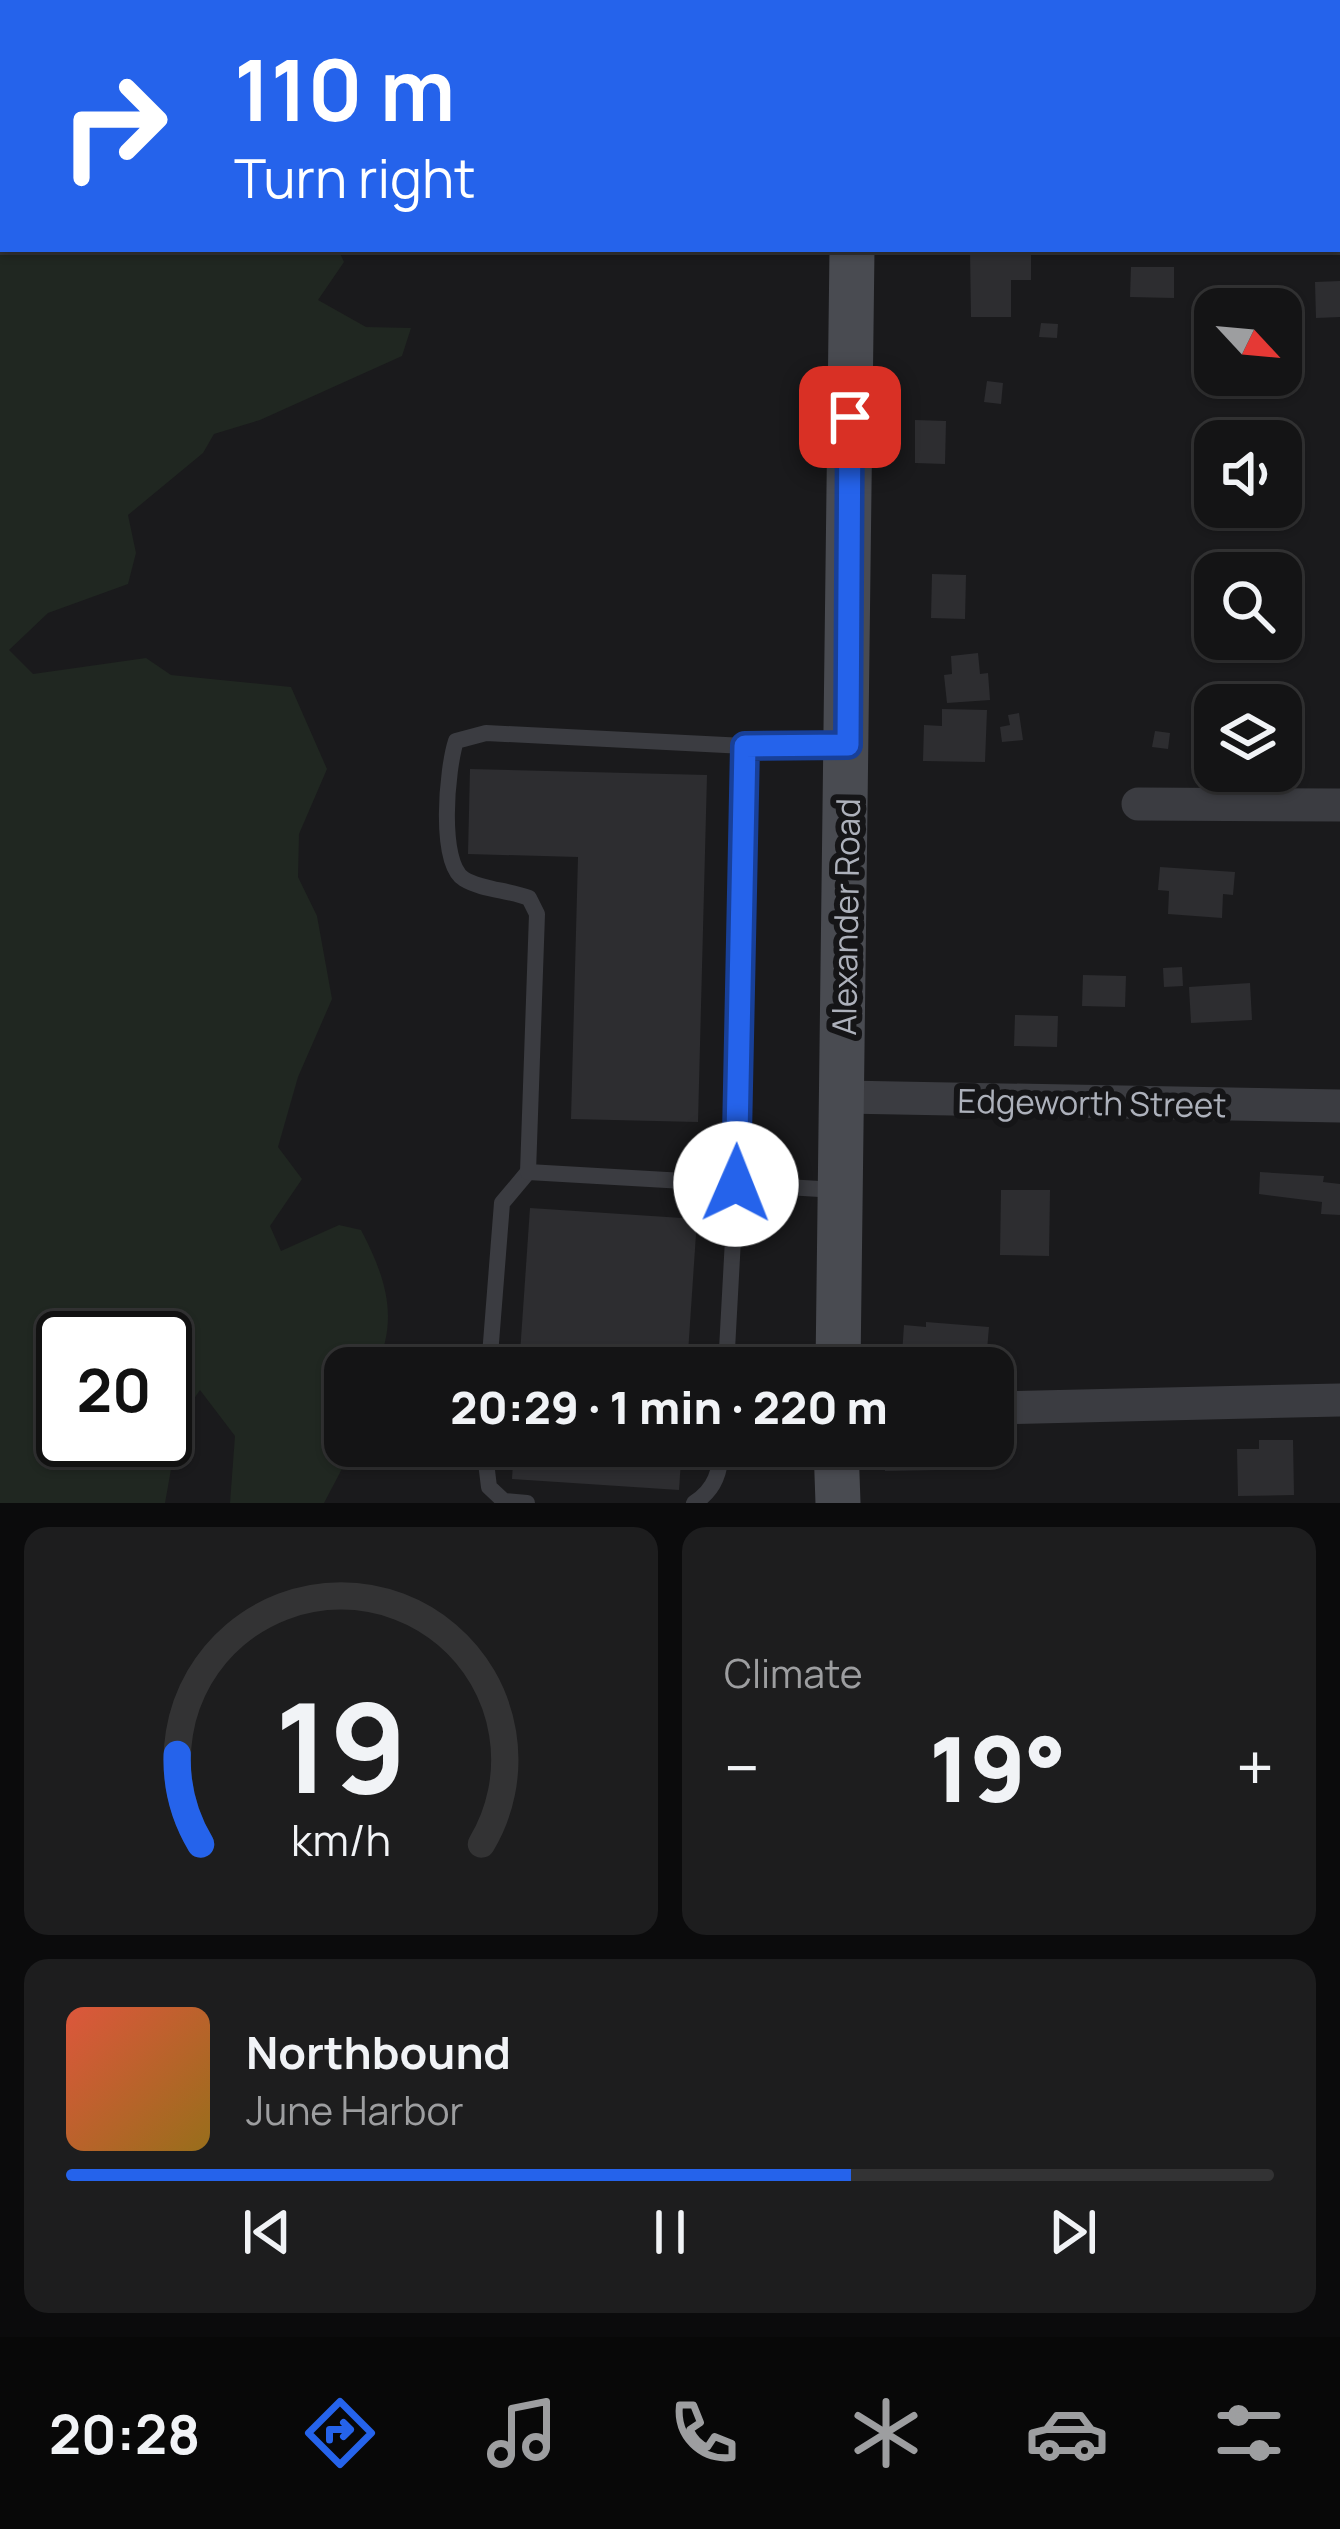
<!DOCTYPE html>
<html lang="en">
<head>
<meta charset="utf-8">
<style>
	:root { --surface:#141415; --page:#1d1d1e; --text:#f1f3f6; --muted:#9d9ea0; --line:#333334; --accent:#2563eb }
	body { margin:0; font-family:Manrope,sans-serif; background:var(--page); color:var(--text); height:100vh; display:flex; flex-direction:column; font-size:45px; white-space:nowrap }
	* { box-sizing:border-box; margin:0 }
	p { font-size:39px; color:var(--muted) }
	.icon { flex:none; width:66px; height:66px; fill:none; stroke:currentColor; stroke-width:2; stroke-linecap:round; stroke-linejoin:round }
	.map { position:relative; height:1503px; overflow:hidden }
	.sheet { display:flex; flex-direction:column; gap:24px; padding:24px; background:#0b0b0c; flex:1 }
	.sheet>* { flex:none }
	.banner { position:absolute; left:0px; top:0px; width:1341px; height:252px; box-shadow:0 3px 9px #0004,0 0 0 3px var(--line); background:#2563eb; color:#fff; overflow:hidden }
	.needle { width:78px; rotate:116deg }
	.buttons { position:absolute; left:1194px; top:288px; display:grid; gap:24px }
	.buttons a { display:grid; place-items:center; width:108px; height:108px; border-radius:24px; background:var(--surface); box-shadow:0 3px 9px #0004,0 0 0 3px var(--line); font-size:60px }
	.speed { position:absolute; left:36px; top:1311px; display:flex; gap:24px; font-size:60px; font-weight:700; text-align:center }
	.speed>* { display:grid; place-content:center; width:156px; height:156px; border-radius:50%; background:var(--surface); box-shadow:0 3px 9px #0004,0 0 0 3px var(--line); line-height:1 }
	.speed .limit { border:6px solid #111; border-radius:18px; background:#fff; color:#111 }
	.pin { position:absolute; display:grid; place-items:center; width:102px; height:102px; color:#fff; margin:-51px; border-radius:24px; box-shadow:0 6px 18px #0006 }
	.me { position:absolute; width:132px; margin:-66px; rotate:1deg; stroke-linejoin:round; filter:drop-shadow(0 0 9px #0008) }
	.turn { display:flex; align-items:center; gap:42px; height:252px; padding:0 36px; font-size:54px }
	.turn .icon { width:156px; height:156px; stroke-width:2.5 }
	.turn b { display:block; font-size:84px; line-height:102px }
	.big { font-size:90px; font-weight:800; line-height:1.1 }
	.sheet .widget { flex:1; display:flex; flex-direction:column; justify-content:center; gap:18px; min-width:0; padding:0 42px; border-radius:24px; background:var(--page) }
	.sheet .dial { align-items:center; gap:0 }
	.dial svg { height:312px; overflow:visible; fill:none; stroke:var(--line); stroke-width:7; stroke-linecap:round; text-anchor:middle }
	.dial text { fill:var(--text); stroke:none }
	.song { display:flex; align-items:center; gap:36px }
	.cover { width:144px; height:144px; border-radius:18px; background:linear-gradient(135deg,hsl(10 70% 55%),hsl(40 70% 35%)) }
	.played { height:12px; border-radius:6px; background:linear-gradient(90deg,var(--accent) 65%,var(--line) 65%) }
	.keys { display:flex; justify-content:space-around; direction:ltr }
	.heat { display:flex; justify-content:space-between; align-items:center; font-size:66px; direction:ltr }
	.sheet .tiles { flex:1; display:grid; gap:24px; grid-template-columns:1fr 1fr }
	.widget:last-child { grid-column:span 2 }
	.trip { position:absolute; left:324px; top:1347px; width:690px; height:120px; border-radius:24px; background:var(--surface); box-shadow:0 3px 9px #0004,0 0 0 3px var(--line); font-weight:800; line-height:120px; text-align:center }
	.tabs { display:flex; height:192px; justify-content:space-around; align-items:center; background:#080808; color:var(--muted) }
	.tabs .icon { width:84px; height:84px }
	.tabs .selected { color:var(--accent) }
	.tabs b { font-size:54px; color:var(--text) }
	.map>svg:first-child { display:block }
</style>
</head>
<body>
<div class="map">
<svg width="1340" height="1503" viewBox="0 0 1340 1503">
	<rect width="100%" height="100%" fill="#1a1a1c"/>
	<path fill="#202721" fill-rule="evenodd" d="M 0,0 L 97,3 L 3,3 L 3,249 L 338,249 L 344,262 L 318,300 L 366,327 L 411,328 L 402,356 L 260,420 L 214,434 L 203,453 L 128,515 L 136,553 L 128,584 L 48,613 L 9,650 L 33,674 L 146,658 L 171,675 L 291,687 L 327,769 L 299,834 L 298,877 L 317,916 L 332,999 L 298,1077 L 278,1147 L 302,1179 L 270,1226 L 281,1251 L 339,1225 L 361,1230 C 386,1278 399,1318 376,1368 L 345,1368 L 345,1446 L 354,1446 L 324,1503 L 230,1503 L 235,1436 L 200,1390 L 180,1419 L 165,1503 L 0,1503 ZM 63,1338 L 165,1338 L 165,1440 L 63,1440 Z"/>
	<g fill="#2d2d30">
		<polygon points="1031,249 1031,280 1011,280 1011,317 971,317 970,250"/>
		<polygon points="1131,267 1174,267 1174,298 1130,297"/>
		<polygon points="1340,281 1340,317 1316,318 1315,282"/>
		<polygon points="1041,323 1058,324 1057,338 1039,337"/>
		<polygon points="987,381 1003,383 1001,404 984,402"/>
		<polygon points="915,420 946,421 945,464 915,463"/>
		<polygon points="932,574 966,575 965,619 931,618"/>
		<polygon points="978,653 980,674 988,673 990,700 947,703 944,675 952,674 951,656"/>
		<polygon points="1262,689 1263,705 1207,708 1207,690"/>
		<polygon points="942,709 987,710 985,762 923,761 924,725 942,726"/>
		<polygon points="1019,713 1023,740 1002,742 1000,727 1010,725 1008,715"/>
		<polygon points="1155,731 1170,733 1168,749 1152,747"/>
		<polygon points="470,769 707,775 698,1122 571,1119 578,857 468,854"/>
		<polygon points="1160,867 1235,872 1233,895 1223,894 1222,918 1168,914 1169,891 1158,890"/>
		<polygon points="1182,967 1183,986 1164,987 1163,968"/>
		<polygon points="1083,975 1126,976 1125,1007 1082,1006"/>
		<polygon points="1250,983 1252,1020 1191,1023 1189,987"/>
		<polygon points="1015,1015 1058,1016 1057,1047 1014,1046"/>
		<polygon points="1260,1172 1324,1176 1323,1182 1340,1184 1340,1215 1321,1214 1322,1202 1259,1194"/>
		<polygon points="1001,1190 1050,1190 1049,1256 1000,1255"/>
		<polygon points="530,1208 697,1219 687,1368 519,1368"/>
		<polygon points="926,1322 989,1327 987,1350 970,1349 970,1356 946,1354 945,1362 902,1355 904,1325 926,1327"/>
		<polygon points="1259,1440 1293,1440 1294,1495 1238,1496 1237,1449 1259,1449"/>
		<polygon points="514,1446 682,1446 679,1490 512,1479"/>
		<polygon points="884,1446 937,1452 937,1470 885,1471"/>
	</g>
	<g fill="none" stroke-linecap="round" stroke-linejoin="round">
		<g stroke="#3b3c41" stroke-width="16">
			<polyline points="574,0 574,3"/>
			<polyline points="689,3 689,0"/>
			<polyline points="836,1190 736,1184 745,746 841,745"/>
			<polyline points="489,1368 502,1203 528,1172"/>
			<path d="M 726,1368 L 736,1184 L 528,1172 L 537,914 L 529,898 C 509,890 482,890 464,879 C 438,863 447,768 456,741 L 486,733 L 745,746"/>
			<polyline points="484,1446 489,1487 504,1501 527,1503"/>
			<path d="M 694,1503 C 716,1489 720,1471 722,1446"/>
		</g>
		<g stroke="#3b3c41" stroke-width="33">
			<polyline points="1338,198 1340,198"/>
			<polyline points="1138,804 1340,805"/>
			<polyline points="844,1097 1340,1106"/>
			<polyline points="993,1408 1340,1400"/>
		</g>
		<g stroke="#494b51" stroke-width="45">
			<polyline points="831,0 832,3"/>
			<polyline points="838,1368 852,249"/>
			<polyline points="836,1446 838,1503"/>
		</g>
	</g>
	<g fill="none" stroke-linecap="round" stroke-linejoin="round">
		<g stroke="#184099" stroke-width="30">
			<polyline id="route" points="736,1184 745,746 848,745 850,417"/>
		</g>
		<use href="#route" stroke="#2563eb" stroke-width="21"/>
	</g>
	<g text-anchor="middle" stroke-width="12" stroke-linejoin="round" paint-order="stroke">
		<g font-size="33" fill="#adb1bb" stroke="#151517">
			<text transform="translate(846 917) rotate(-89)" y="12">Alexander Road</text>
			<text transform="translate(1092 1103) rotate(1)" y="12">Edgeworth Street</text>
		</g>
	</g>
</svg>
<div class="buttons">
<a><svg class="needle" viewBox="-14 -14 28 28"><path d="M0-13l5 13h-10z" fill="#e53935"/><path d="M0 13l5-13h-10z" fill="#9d9ea0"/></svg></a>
<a><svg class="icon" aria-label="sound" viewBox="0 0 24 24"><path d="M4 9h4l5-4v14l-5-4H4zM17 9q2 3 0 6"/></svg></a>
<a><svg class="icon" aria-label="search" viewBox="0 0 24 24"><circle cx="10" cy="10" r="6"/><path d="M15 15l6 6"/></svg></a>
<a><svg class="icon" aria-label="layers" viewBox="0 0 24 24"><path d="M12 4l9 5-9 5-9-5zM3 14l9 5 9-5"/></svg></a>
</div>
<div class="speed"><div class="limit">20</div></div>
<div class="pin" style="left:850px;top:417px;background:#d93025"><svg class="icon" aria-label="arrive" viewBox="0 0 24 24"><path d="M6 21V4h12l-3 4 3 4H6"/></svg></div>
<svg class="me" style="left:736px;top:1184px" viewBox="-20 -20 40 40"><circle r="19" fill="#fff"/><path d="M0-13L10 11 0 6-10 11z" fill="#2563eb"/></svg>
<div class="trip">20:29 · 1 min · 220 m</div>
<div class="banner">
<div class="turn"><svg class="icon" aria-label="right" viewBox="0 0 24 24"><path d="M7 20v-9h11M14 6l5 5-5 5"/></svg><div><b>110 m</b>Turn right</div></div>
</div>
</div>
<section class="sheet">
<div class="tiles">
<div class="widget dial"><svg viewBox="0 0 100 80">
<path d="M14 69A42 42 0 1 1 86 69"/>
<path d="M14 69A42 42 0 0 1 8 46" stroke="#2563eb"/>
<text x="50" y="56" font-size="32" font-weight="700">19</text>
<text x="50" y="72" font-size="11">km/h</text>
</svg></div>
<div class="widget"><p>Climate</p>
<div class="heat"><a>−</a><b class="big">19°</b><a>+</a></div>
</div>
<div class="widget">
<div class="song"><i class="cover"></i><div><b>Northbound</b><p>June Harbor</p></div></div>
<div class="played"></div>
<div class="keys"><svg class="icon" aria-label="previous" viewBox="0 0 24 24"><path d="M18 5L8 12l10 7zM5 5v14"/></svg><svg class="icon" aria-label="pause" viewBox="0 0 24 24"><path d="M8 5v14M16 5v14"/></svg><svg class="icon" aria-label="next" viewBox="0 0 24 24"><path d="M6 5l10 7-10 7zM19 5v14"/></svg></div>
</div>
</div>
</section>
<nav class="tabs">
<b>20:28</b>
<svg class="icon selected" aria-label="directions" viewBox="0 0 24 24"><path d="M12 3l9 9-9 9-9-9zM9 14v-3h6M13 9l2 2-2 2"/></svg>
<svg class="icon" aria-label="music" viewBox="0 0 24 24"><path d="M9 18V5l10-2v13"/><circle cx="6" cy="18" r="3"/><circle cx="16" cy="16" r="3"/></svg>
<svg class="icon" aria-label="phone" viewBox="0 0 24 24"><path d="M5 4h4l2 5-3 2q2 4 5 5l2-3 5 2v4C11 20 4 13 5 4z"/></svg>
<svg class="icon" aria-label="climate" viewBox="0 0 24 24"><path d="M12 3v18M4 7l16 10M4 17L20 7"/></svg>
<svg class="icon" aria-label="car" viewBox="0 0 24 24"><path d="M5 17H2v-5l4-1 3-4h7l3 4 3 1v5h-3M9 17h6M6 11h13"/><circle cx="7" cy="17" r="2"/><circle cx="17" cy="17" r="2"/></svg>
<svg class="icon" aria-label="filters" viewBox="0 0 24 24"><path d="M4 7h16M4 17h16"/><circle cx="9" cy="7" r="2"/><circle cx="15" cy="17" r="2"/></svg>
</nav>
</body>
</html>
